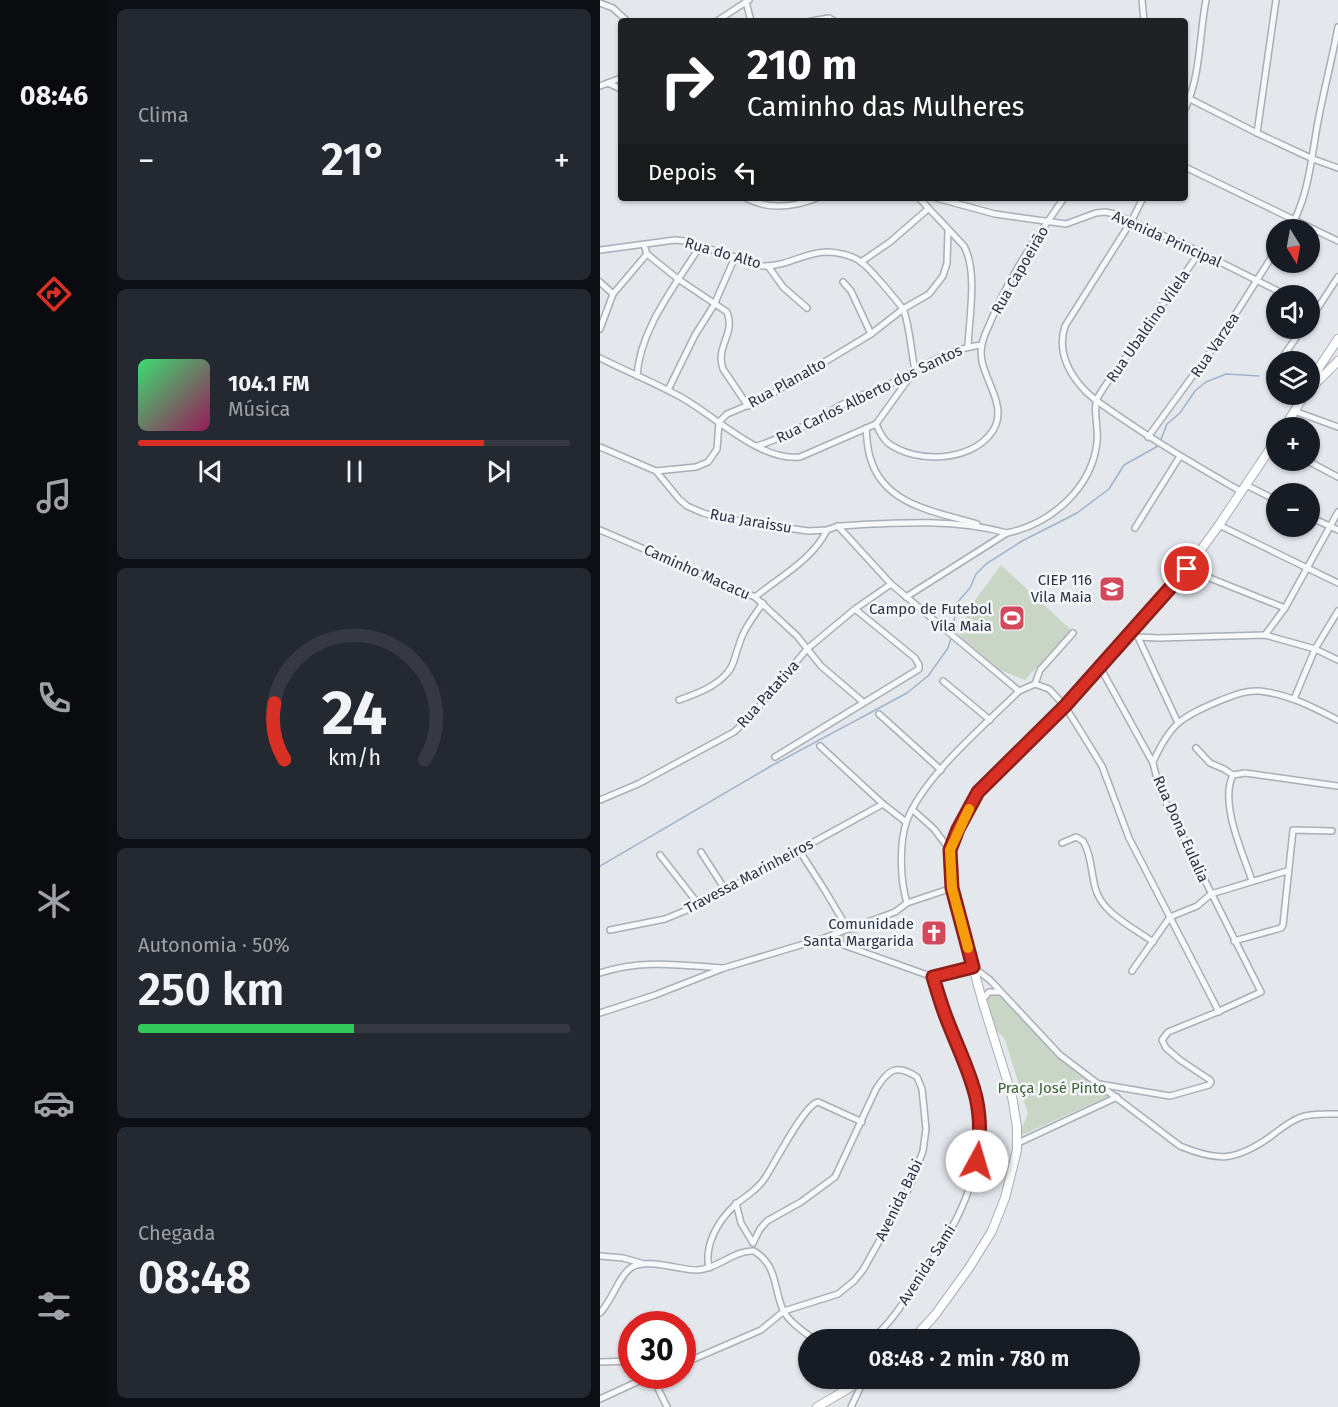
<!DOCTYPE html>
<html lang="pt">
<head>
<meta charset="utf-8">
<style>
	:root { --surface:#171b24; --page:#242831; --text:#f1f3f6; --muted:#9ea1a6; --line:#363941; --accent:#d93025 }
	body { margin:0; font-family:"Fira Sans",sans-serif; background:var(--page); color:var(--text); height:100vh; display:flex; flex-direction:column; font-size:22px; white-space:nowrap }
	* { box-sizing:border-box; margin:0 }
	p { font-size:20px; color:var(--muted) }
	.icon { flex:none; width:33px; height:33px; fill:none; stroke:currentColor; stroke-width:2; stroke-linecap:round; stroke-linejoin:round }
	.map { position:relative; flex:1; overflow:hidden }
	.sheet { display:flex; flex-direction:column; gap:9px; padding:9px; background:#0d0f14; width:492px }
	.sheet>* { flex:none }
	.banner { position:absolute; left:18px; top:18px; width:570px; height:183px; border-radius:6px; box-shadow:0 2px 4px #0004; background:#202124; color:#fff; overflow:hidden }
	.needle { width:39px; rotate:169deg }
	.buttons { position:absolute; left:666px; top:219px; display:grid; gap:12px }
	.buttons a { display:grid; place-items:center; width:54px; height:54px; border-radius:50%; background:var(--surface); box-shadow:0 2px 4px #0004; font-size:30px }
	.speed { position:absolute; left:18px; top:1311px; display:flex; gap:12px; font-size:30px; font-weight:700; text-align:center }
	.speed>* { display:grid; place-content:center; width:78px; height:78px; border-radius:50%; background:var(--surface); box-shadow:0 2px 4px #0004; line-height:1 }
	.speed .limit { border:9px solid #d22; background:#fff; color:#111 }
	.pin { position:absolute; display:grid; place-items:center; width:51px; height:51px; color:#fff; margin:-26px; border:3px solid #fff; border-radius:50%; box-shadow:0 2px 6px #0007 }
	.me { position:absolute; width:66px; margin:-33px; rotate:6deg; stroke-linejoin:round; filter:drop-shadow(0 0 4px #0008) }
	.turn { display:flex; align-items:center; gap:21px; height:126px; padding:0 30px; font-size:27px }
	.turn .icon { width:78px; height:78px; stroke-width:2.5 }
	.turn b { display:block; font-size:42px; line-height:51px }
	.then { display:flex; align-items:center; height:57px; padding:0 30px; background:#0003; gap:12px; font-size:22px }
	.big { font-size:45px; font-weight:600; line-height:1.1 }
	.sheet .tile { flex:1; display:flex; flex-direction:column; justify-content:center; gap:9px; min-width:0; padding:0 21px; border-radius:9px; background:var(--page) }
	.sheet .dial { align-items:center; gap:0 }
	.dial svg { height:156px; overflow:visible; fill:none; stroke:var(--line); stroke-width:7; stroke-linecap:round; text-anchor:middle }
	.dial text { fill:var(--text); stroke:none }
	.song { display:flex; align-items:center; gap:18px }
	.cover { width:72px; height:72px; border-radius:9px; background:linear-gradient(135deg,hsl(140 70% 55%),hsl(330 70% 35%)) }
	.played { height:6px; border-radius:3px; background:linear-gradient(90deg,var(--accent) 80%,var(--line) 80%) }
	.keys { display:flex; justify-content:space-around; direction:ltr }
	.heat { display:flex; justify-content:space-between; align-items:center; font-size:33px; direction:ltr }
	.charge { height:9px; border-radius:4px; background:linear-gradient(90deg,#34c759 50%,var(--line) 0) }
	.trip { position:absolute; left:198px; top:1329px; width:342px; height:60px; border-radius:30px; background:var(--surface); box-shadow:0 2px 4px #0004; font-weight:600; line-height:60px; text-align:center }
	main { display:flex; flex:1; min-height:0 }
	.dock { display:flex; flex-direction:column; width:108px; justify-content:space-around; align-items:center; background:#090b0e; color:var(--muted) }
	.dock .icon { width:42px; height:42px }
	.dock .on { color:var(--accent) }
	.dock b { font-size:27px; color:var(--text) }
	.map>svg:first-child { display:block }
</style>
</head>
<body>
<main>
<nav class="dock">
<b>08:46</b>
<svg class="icon on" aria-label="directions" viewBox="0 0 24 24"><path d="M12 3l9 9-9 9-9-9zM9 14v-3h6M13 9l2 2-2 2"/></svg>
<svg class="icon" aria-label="music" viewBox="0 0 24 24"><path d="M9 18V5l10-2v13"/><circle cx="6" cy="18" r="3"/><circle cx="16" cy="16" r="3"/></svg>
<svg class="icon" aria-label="phone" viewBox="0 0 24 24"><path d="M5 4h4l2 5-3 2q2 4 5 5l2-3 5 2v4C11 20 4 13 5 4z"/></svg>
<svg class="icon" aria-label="climate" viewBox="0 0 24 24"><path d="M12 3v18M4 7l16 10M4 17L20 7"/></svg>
<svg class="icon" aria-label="car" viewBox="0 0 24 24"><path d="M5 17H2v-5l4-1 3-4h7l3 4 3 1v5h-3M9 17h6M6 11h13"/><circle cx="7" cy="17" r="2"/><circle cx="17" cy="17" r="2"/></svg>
<svg class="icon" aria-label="filters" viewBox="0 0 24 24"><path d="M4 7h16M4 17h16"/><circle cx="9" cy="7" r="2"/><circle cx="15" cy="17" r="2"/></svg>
</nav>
<section class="sheet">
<div class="tile"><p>Clima</p>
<div class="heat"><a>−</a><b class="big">21°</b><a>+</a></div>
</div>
<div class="tile">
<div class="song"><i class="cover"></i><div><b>104.1 FM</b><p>Música</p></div></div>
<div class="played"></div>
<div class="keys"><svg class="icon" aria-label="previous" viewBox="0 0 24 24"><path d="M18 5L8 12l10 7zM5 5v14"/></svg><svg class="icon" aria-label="pause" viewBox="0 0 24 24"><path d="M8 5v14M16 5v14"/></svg><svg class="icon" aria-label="next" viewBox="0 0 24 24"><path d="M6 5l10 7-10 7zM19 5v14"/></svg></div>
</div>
<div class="tile dial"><svg viewBox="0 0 100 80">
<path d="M14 69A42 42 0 1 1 86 69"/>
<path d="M14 69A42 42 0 0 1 9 40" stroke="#d93025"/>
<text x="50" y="56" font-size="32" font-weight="700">24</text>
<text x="50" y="72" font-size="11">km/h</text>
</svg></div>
<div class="tile"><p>Autonomia · 50%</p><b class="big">250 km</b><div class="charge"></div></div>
<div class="tile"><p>Chegada</p><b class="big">08:48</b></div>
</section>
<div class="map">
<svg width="738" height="1407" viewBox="0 0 738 1407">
	<rect width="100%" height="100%" fill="#e4e7ec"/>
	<g fill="#c9d6c5">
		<polygon points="401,565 471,630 425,680 400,670 359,635 370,607"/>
		<polygon points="256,929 266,950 230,938"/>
		<polygon points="389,994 400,994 404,996 449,1048 509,1096 422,1135 422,1127 428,1114 405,1039 396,1030 386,999"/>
	</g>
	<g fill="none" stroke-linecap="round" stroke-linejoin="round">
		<g stroke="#9fb4cc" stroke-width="1.5">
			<polyline points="560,442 567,424 580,413 595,391 606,382 626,374 659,376"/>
			<polyline points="353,634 356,604 370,588 376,574 386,564 422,541 477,513 509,489 524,465 558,446"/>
			<polyline points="0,866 171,766 307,693 328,676 348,648 351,638"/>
		</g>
		<g stroke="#a9aeb7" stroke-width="8">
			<g id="street">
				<polyline points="542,0 544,21"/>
				<polyline points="146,2 151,21"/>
				<polyline points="0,3 13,8 27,21"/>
				<polyline points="117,21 149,0"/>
				<polyline points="211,21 229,18 234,21"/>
				<polyline points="8,83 21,89"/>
				<polyline points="0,86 21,78"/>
				<polyline points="585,98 590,99 657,133 713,159 738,168"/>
				<path d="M 585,109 C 601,75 599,36 606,0"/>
				<polyline points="657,133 676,0"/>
				<polyline points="585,167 738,241"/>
				<path d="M 146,198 C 168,210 194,207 217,198"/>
				<path d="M 319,198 L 364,246 C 378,272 369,318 368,347"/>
				<polyline points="336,198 395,214 466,224 496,213 505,212 515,214 600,252 688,296"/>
				<path d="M 543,198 L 532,220 L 465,326 C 458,348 465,367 480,385 C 490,398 506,407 520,417 C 559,444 600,468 642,492"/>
				<path d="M 689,230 C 708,199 711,161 717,127 C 723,93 732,60 738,27"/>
				<path d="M 44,245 L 47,254 L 78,279 L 127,312 C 136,334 115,346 123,369 L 148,406"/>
				<path d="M 0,250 L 75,240 L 85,241 L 163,266 C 185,267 203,253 226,252 C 237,252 252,255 261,262 C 268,266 301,305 304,311 C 310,329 311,351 315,370 L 276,424"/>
				<polyline points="261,262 290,242 328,209"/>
				<polyline points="168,266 183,287 207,308"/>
				<polyline points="0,282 13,294"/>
				<polyline points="243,282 251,291 271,334"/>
				<polyline points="710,320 738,277"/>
				<polyline points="0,329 13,294 47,254"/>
				<path d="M 0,358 C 26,371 53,382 79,396 C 113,414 160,462 200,457 L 276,424"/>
				<polyline points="679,362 703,328"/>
				<polyline points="670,373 676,364"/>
				<path d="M 37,376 C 40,328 76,285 100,246"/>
				<polyline points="68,390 95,335 114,305 135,257"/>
				<polyline points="694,411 738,427"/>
				<path d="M 276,424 C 279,431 282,438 288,443 C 316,464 371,462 392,432 C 412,403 375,374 382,345 C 383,337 387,330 390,323 C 408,278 436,238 464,198"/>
				<path d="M 266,428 C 267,439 267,450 271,460 C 285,506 338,512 377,524"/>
				<polyline points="548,437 621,337 676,250"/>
				<path d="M 157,446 C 189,436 216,419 245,403 C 262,394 280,389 296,381 C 324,366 349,349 381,345"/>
				<polyline points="0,447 56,471 96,467 108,462 117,449 119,422 127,414 163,399 271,334 303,309 329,294 343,276 347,263 348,230"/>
				<polyline points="706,460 738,477"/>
				<path d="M 56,471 L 79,499 L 87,506 L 103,513 L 121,518 L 208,531 L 227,530 L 238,526 C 294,523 352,518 407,533"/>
				<polyline points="646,485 676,500"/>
				<polyline points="710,517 738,530"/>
				<polyline points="619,525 738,583"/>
				<polyline points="238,526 291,584 419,691"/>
				<polyline points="535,528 580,456"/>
				<polyline points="0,530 155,597 197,636 221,666 263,702"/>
				<polyline points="587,569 685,608"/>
				<path d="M 155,597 C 180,577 213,559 227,530"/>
				<path d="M 306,597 L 407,533 C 451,524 492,488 497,442 C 499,430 492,406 498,397 C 508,380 520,365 532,349 C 554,316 577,284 600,252"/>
				<polyline points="530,633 538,637 558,638 665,635 715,649 738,660"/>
				<polyline points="665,635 685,608 738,512"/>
				<polyline points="538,637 578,723"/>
				<polyline points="343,681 390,720"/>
				<polyline points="435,684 449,689 465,706 502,766 529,838 619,1012"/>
				<polyline points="694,699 715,649 738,611"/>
				<path d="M 79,700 C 96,694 116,687 128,672 C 135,664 135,654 139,645 C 143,630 154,616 163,603"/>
				<polyline points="279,714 341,770"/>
				<polyline points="220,746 283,804 306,822"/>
				<polyline points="596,748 610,763 624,769 633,775"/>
				<polyline points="175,757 319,669 319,665 315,658 255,609"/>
				<path d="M 553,762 C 570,724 581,717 619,701 C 632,696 645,690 659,691 C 688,694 713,707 738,720"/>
				<polyline points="0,800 38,784 134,732 152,715 207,649 255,609 291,584"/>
				<polyline points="313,810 334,829 350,850"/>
				<path d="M 462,843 L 476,837 L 483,841 C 491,854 491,871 495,887 C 501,913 533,927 553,942"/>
				<polyline points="199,850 224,889 248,929"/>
				<polyline points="101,852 126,891"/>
				<polyline points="60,855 99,905"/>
				<path d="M 652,881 C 643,853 619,803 633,775 L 645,773 L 738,786"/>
				<path d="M 307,903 C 300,880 299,843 307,820 C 325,775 384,726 419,691 L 435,684 L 440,670 L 473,633"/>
				<polyline points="10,930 65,919 99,905 283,804"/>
				<path d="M 224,938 L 333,977 L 373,967 L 390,980 L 460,1055 L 580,1146 C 619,1162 635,1161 670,1137 C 680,1129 690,1121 701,1117 C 713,1113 726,1114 738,1114"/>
				<polyline points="634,941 681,928 683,925 693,830 732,831"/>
				<polyline points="532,971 570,917 597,906 611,894 687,871"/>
				<path d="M 0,973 C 40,959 82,965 123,968"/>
				<polyline points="382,1000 389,992 400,992"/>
				<polyline points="0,1013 55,995 124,968 224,938 295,912 307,903 352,888"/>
				<polyline points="499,1084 570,1096 609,1085 611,1082 610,1080 580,1060 566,1048 562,1040 568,1032 615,1013 661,992 560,791 553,763 500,667"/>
				<polyline points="418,1143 517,1097"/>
				<polyline points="136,1203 141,1223 153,1243"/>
				<polyline points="0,1256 23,1258 41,1263"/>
				<path d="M 109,1268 C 104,1245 118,1221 134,1206 C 146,1195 156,1192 165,1178 C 175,1163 204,1105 218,1102 L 262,1122"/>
				<path d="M 0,1313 C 12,1301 19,1275 32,1267 C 47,1258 79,1270 97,1270 C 118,1269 134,1250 154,1251 C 178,1266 173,1287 183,1310 C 189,1322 204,1332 215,1340"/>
				<path d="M 271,1340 C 288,1326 302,1305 314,1287 C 356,1227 389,1173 377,1097 C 372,1070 358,1045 347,1020 C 341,1006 338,991 333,977"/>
				<polyline points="0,1362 32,1361"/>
				<path d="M 82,1364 L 161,1330 L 184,1311 L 238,1294 L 254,1281 L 263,1270 L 310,1186 L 323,1151 L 326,1129 L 322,1089 L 317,1077 C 296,1063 288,1070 276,1089 L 235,1177 L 201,1202 L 167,1221 L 160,1229 L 153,1243"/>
				<polyline points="52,1376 67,1407"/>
				<polyline points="0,1399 50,1376"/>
				<polyline points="251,1407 264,1380"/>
			</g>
		</g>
		<g stroke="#a9aeb7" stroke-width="10">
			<g id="secondary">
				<polyline points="717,380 718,369 738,339"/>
				<polyline points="710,389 738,361"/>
				<polyline points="684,428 705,394"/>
				<polyline points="312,1340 335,1315 369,1268 392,1231 405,1198 417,1150 417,1127 412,1096 382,1000 352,888 350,850 358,829 378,792 465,706 587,569 619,525 676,440"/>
				<polyline points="217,1407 266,1378"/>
			</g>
		</g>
		<use href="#street" stroke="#f7f8fa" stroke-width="5"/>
		<use href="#secondary" stroke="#fff" stroke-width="8"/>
	</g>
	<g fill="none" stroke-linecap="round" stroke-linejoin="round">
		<g stroke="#8d1f18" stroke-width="15">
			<path id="route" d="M 377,1161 C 387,1099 367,1072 346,1017 C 341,1004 337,990 333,977 L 373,967 L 352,888 L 350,850 L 358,829 L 378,792 L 465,706 L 587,569"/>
		</g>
		<use href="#route" stroke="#d93025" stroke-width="10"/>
		<polyline stroke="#f59e0b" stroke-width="10" points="368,948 352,888 350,850 369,809"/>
	</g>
	<defs>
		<g id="school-square" transform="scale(1.35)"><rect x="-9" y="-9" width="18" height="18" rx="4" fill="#d1495b" stroke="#f4f6f9"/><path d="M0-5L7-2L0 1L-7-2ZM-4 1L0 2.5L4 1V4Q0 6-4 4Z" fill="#fff"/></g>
		<g id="stadium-square" transform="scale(1.35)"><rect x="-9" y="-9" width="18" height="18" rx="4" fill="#d1495b" stroke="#f4f6f9"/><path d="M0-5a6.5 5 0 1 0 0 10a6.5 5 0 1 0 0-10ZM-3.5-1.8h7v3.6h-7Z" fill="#fff"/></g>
		<g id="church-square" transform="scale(1.35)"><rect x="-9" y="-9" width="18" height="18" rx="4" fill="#d1495b" stroke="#f4f6f9"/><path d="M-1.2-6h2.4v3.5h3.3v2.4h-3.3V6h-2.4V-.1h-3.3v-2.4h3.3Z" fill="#fff"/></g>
	</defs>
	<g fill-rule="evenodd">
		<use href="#school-square" x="512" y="589"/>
		<use href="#stadium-square" x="412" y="618"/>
		<use href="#church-square" x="334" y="933"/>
	</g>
	<g text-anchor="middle" stroke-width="5" stroke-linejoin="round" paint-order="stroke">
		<g font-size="15" fill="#2b3445" stroke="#f4f6f9">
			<text transform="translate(567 239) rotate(24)" y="5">Avenida Principal</text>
			<text transform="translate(123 253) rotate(16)" y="5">Rua do Alto</text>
			<text transform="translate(420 270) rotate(-60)" y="5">Rua Capoeirão</text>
			<text transform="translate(548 326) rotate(-55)" y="5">Rua Ubaldino Vilela</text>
			<text transform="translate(615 345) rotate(-56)" y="5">Rua Varzea</text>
			<text transform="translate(187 383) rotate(-29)" y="5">Rua Planalto</text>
			<text transform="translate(269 394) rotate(-26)" y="5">Rua Carlos Alberto dos Santos</text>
			<text transform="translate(151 521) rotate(10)" y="5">Rua Jaraissu</text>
			<text transform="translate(97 572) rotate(24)" y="5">Caminho Macacu</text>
			<text transform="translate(168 694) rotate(-48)" y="5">Rua Patativa</text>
			<text transform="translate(581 829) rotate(66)" y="5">Rua Dona Eulalia</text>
			<text transform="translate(149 876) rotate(-28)" y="5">Travessa Marinheiros</text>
			<text transform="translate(299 1200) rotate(-64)" y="5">Avenida Babi</text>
			<text transform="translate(327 1265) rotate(-57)" y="5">Avenida Sami</text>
		</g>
		<g font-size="15" fill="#2b3445" stroke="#f4f6f9" text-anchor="end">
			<text x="492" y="585">CIEP 116<tspan x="492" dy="17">Vila Maia</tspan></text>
			<text x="392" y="614">Campo de Futebol<tspan x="392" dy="17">Vila Maia</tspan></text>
			<text x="314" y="929">Comunidade<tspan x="314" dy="17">Santa Margarida</tspan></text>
		</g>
		<g font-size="15" fill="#3f6138" stroke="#f4f6f9">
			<text x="452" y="1093">Praça José Pinto</text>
		</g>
	</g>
</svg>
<div class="buttons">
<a><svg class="needle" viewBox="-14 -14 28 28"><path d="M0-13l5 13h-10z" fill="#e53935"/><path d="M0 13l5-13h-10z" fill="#9ea1a6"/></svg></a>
<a><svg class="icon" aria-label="sound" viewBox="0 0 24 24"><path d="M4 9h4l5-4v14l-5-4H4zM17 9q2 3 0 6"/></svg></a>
<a><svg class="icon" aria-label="layers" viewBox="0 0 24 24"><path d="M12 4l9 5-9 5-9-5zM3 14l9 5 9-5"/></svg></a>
<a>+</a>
<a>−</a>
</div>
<div class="speed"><div class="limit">30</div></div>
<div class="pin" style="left:587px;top:569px;background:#d93025"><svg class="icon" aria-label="arrive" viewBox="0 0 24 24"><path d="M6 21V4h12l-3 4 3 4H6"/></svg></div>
<svg class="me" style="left:377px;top:1161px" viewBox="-20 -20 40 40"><circle r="19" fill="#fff"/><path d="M0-13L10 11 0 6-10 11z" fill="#d93025"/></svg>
<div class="trip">08:48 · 2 min · 780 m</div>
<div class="banner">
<div class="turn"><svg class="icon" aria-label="right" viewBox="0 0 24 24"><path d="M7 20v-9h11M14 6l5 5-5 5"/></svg><div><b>210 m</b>Caminho das Mulheres</div></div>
<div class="then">Depois<svg class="icon" aria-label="left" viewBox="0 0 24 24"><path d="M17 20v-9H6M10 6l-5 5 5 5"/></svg></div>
</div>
</div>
</main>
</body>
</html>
